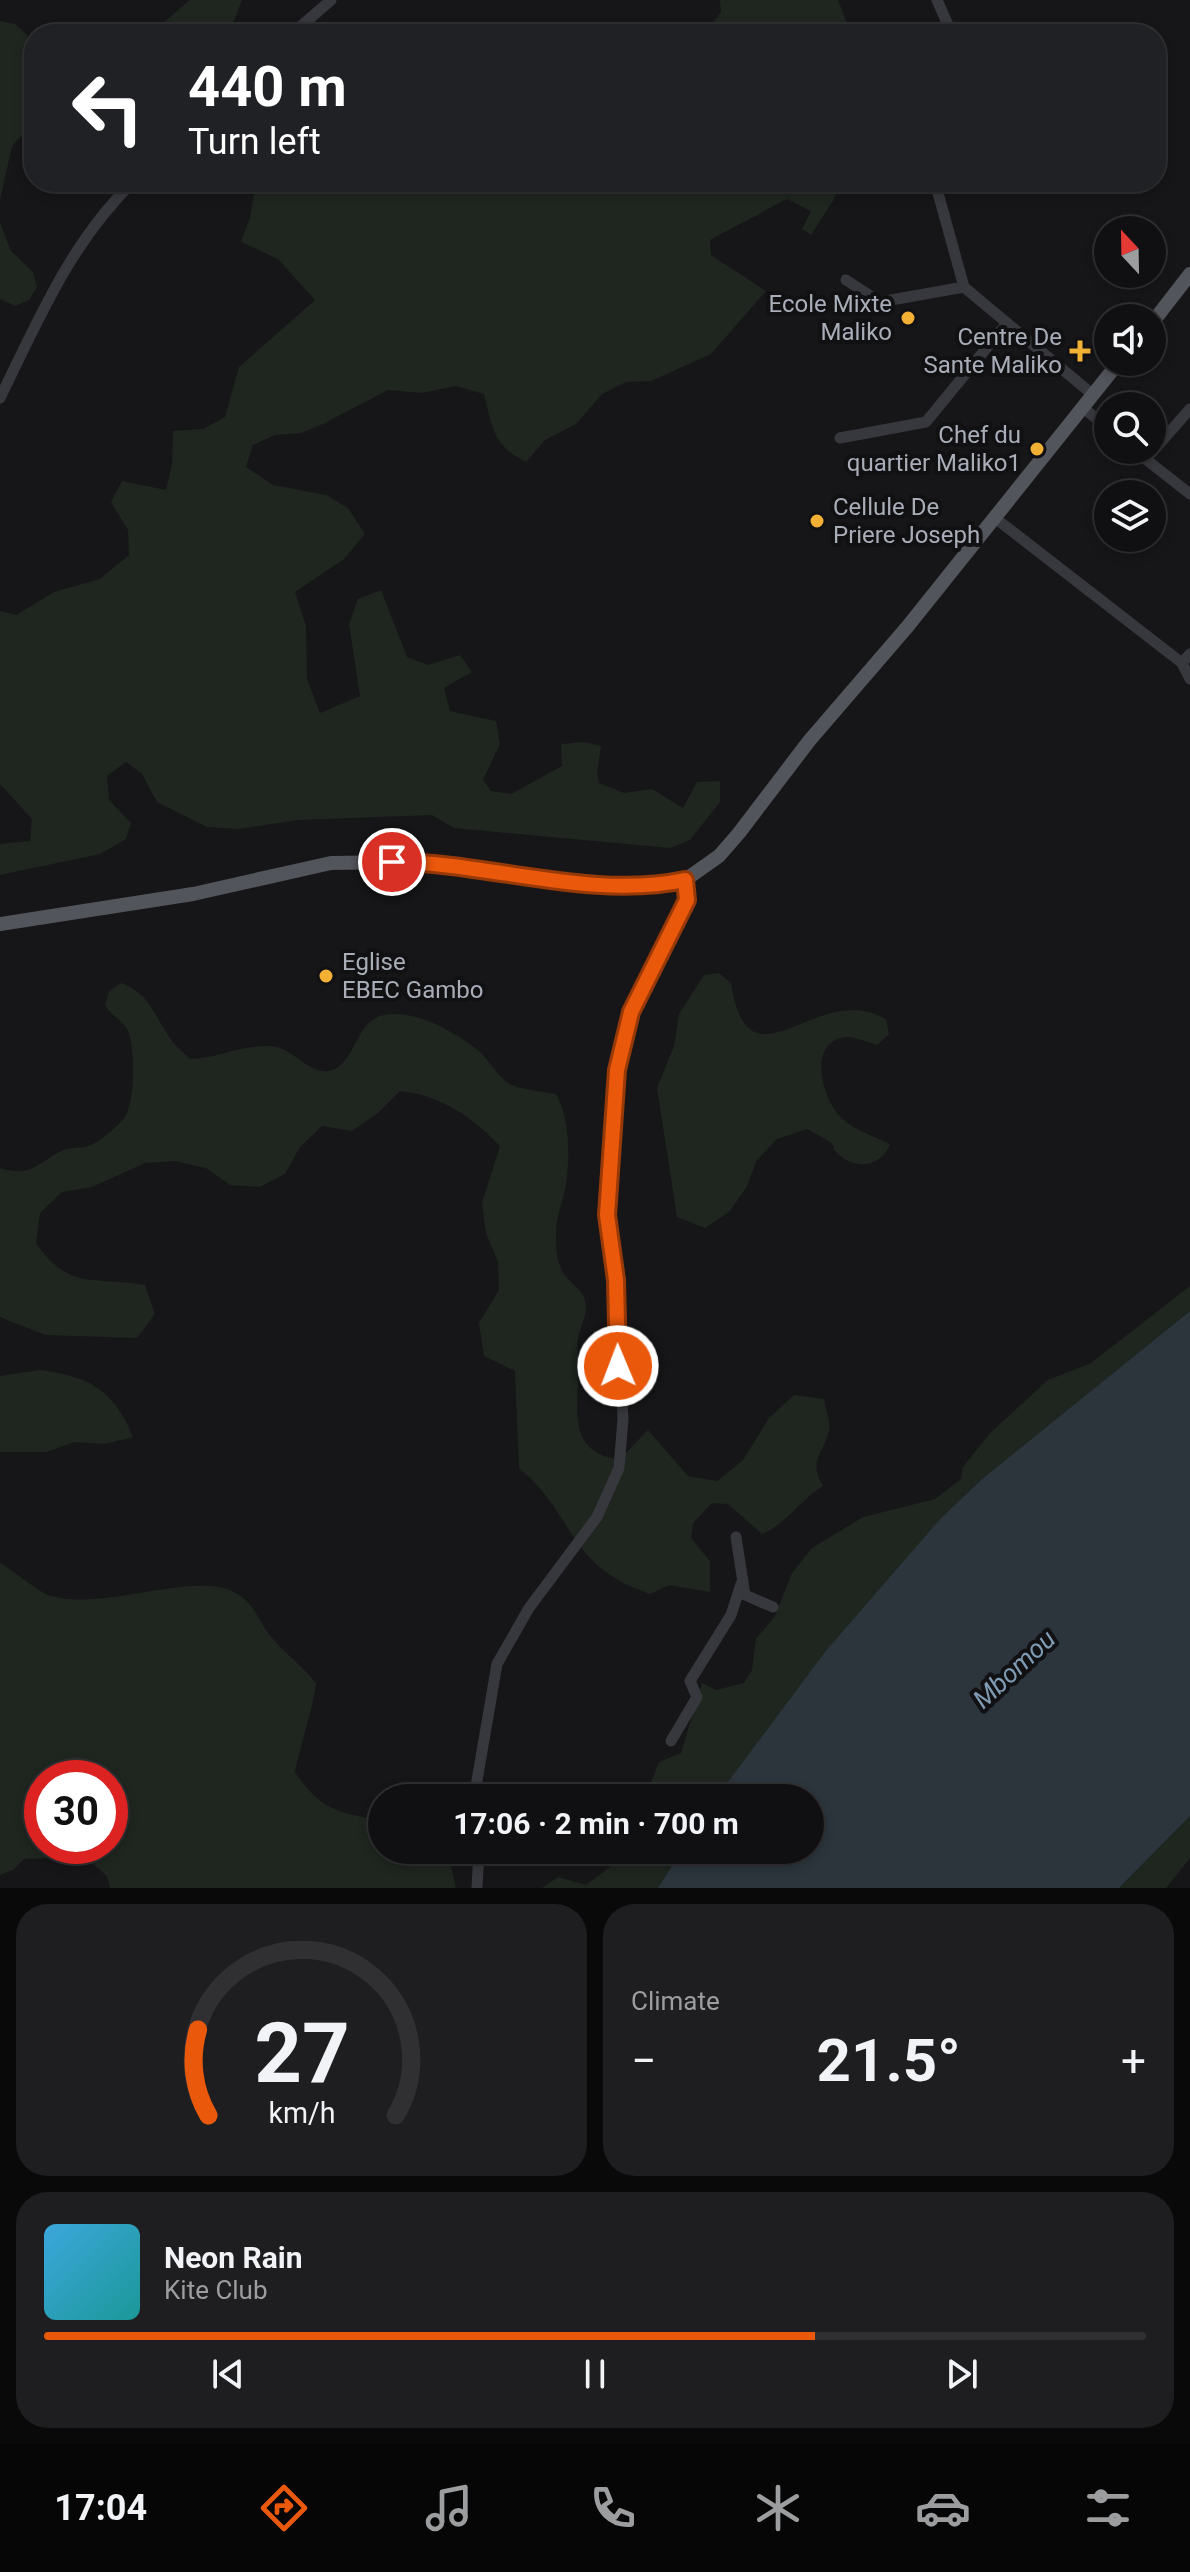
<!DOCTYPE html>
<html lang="en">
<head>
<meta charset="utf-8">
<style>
	:root { --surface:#101012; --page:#1e1e20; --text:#f1f3f6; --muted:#9c9d9f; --line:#303032; --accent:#ea580c }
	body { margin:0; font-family:Roboto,sans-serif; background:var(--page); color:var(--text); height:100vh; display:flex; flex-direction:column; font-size:30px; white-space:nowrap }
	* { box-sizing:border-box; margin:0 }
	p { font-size:26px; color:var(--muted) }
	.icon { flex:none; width:44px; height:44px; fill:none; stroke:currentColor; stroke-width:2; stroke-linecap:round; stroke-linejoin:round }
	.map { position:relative; height:1888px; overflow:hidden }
	.drawer { display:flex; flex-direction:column; gap:16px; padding:16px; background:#09090a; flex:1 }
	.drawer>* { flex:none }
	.hud { position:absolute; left:24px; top:24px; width:1142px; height:168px; border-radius:32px; box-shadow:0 4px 12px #0003,0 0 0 2px var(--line); background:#202124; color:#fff; overflow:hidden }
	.needle { width:52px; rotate:338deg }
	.controls { position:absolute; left:1094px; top:216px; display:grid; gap:16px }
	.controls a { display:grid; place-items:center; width:72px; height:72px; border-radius:50%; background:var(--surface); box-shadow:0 4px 12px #0003,0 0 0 2px var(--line); font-size:40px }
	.speed { position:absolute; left:24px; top:1760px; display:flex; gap:16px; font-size:40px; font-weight:700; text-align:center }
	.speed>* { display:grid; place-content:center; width:104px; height:104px; border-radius:50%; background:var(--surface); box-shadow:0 4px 12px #0003,0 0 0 2px var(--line); line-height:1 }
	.speed .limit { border:12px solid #d22; background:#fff; color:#111 }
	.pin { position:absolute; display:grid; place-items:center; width:68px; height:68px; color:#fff; margin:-34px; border:4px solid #fff; border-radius:50%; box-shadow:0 2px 8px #0007 }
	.me { position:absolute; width:88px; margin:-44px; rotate:359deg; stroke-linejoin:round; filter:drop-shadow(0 0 6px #0008) }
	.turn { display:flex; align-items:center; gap:28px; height:168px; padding:0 32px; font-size:36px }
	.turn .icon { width:104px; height:104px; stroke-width:2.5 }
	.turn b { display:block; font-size:56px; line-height:68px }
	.big { font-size:60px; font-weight:700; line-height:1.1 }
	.drawer .card { flex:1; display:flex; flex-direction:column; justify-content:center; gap:12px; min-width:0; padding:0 28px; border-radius:32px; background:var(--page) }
	.drawer .dial { align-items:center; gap:0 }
	.dial svg { height:208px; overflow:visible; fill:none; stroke:var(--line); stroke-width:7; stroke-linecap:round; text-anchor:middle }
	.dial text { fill:var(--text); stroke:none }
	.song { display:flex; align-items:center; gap:24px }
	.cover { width:96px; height:96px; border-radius:12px; background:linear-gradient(135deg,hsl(200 70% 55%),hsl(180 70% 35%)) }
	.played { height:8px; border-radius:4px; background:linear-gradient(90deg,var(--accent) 70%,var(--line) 70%) }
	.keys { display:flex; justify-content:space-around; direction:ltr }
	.heat { display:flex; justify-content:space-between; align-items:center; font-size:44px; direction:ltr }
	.drawer .tiles { flex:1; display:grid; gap:16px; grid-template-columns:1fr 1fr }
	.card:last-child { grid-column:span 2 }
	.trip { position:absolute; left:368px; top:1784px; width:456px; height:80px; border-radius:40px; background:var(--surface); box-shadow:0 4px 12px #0003,0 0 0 2px var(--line); font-weight:700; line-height:80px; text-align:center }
	.menu { display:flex; height:128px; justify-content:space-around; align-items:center; background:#060607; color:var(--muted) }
	.menu .icon { width:56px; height:56px }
	.menu .selected { color:var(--accent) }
	.menu b { font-size:36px; color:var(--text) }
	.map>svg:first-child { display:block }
</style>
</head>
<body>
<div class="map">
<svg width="1190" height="1888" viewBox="0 0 1190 1888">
	<rect width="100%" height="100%" fill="#161618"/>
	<g fill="#1e261f" fill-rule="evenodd">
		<polygon points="190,0 242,0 229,34 156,34 157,28"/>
		<polygon points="720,0 838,0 851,34 704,34 721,12"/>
		<polygon points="0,21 15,24 27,35 30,66 34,70 34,123 12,146 0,200"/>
		<path d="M 256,182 L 840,182 L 834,199 L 811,235 L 802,229 L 811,211 L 787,199 L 710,240 L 711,255 L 766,291 L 711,354 L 651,381 L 626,382 L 602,394 L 576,424 L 545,440 L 526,462 C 494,447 492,427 484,394 L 456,386 L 422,393 L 388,390 L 323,424 L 301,433 L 275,435 L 253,445 L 246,467 L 273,485 L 326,495 L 348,508 L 365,534 L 344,559 L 295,592 L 306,626 L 307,679 L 320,713 L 360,696 L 349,624 L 358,599 L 381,590 L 407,657 L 428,665 L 460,655 L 472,672 L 444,688 L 450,711 L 496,721 L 500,744 L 483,780 L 491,791 L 511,794 L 562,766 L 561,744 L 584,742 L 601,746 L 597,773 L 599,783 L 624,793 L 652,789 L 683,808 L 697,782 L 720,781 L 720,802 L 690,840 L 670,848 L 454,828 L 432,815 L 297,820 L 239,829 L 207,827 L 157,802 L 142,774 L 126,762 L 107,776 L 109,800 L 131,823 L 126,839 L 100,854 L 0,875 L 0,844 L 30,841 L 32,819 L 0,784 L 0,611 L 16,615 L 54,592 L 100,579 L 129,555 L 128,530 L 111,502 L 122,481 L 166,490 L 172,465 L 173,431 L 203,429 L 225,417 L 239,367 L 315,300 L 278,259 L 241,242 L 250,218 Z"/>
		<polygon points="0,223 11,251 33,272 37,287 29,300 15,306 0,299"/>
		<path d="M 719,973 L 731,983 C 749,1097 815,979 886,1019 L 889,1034 L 877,1045 C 869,1043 856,1037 847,1037 C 808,1040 821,1093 837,1113 C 850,1129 871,1135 890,1144 C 882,1167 855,1171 837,1153 C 828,1144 839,1151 830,1142 C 823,1137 814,1133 807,1129 L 777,1139 L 757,1160 L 746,1188 L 729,1212 L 705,1228 L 677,1217 L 657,1088 L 674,1046 L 679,1014 L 704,975 Z"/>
		<path d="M 121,983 C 148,993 153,1012 168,1035 C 173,1044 182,1051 190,1059 C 218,1059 253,1040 280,1048 C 297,1054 316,1079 335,1069 C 360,1055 355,1013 395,1014 C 423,1014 458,1034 479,1051 C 489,1060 497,1075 508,1083 C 519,1090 542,1091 556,1094 C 570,1119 570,1156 566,1184 C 564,1200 556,1216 556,1232 C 556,1245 556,1262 564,1274 C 573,1287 586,1290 586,1308 C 586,1318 580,1328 578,1338 C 576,1350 579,1362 579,1374 C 576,1412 570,1455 620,1459 L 648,1430 L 688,1476 L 717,1481 L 743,1460 L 769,1418 L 794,1395 L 824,1399 C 825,1408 831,1422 829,1431 C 823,1455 808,1460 823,1486 C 800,1500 787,1524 762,1534 L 728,1504 L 712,1503 L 693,1523 L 691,1538 L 710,1561 L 710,1592 L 669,1585 L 650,1594 C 565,1565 577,1516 519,1468 L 515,1371 L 484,1356 L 479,1323 L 499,1290 L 498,1262 L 486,1233 L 482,1203 L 500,1146 C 472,1117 441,1095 400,1091 L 378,1113 L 352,1131 L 322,1126 L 300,1147 L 285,1174 L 260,1187 L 230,1185 L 206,1168 L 175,1161 L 145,1163 L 92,1187 L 62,1192 L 40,1213 L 36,1243 C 69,1291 93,1276 145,1285 L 155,1314 L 137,1338 L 45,1335 L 0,1317 L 0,1168 C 29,1178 39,1163 61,1151 C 70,1146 82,1149 91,1145 C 101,1141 118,1126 125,1117 C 135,1104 136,1041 126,1027 C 120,1019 111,1015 105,1005 L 109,991 Z"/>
		<polygon points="1190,1286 1190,1311 982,1479 941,1518 716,1798 645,1798 659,1762 681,1753 702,1683 716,1690 744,1683 752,1670 756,1639 775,1616 792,1573 812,1548 863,1517 935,1499 961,1479 963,1467 990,1433 1048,1380 1091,1363"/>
		<path d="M 40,1370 C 89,1376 114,1390 133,1437 L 105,1444 L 75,1442 L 46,1452 L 0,1452 L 0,1376 Z"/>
		<path d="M 0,1563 C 13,1570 41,1594 51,1596 C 105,1611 194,1571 234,1592 C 257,1604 258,1623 273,1639 C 286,1654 302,1666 316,1683 C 312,1714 301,1741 295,1772 C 321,1811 338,1812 382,1821 L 382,1850 L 447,1850 L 456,1888 L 110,1888 L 107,1876 L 85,1857 L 24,1859 L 13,1870 L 0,1875 ZM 42,1778 L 110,1778 L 110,1846 L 42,1846 Z"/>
		<polygon points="1190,1816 1190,1858 1166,1888 1119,1888"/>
		<polygon points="622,1850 682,1850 658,1888 542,1888 558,1877 586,1885 610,1867"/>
	</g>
	<polygon fill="#2c353c" points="1190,1311 1190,1816 1119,1888 658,1888 682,1850 810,1850 810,1798 716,1798 825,1652 941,1518 982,1479"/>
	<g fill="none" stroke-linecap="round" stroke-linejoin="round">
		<g stroke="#37383d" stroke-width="11">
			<polyline points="937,0 952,34"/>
			<polyline points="292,34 331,0"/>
			<polyline points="935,182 964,287 1092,394"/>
			<polyline points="846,280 880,302 964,287"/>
			<path d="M 0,398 C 38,321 70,243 133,182"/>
			<polyline points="1082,407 1108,428"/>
			<polyline points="840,438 926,422 1007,323"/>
			<polyline points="1134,450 1190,494"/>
			<polyline points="1146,459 1190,409"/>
			<polyline points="995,518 1182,663 1190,679"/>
			<polyline points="1182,663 1190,654"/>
			<polyline points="736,1537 745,1595 773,1607"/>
			<polyline points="671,1741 697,1697 690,1681 731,1615 741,1584"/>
			<polyline points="474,1798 497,1664 529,1608 597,1517 619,1468 623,1419 616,1280 607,1215 617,1070 631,1012 687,900 685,880"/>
			<polyline points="477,1888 479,1850"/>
		</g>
		<g stroke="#53555c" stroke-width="14">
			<polyline points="1152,323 1190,274"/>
			<polyline points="0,924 193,894 331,863 399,862 598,883 667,884 685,880 719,856 739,833 809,741 908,626 1119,362"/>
		</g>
	</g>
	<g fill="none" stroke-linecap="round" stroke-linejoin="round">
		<g stroke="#983908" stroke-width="20">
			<path id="route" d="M 392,862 C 488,862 590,900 685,880 L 687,900 L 631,1012 L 617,1070 L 607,1215 L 616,1280 L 618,1366"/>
		</g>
		<use href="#route" stroke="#ea580c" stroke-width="14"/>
	</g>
	<g fill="#f2b134" stroke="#111113" stroke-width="3">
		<circle cx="908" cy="318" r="8"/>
		<path d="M1076 339h8v8h8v8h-8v8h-8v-8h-8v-8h8z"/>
		<circle cx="1037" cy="449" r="8"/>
		<circle cx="817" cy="521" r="8"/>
		<circle cx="326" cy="976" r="8"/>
	</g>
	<g text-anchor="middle" stroke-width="8" stroke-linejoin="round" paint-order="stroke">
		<g font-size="24" fill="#a8adb8" stroke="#111113" text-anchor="end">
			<text x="892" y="312">Ecole Mixte<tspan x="892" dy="28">Maliko</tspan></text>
			<text x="1062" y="345">Centre De<tspan x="1062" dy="28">Sante Maliko</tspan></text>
			<text x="1021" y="443">Chef du<tspan x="1021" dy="28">quartier Maliko1</tspan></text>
			<text x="833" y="515" text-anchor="start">Cellule De<tspan x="833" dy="28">Priere Joseph</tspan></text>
			<text x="342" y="970" text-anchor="start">Eglise<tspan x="342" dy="28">EBEC Gambo</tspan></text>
		</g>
		<g font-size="26" font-style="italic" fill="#7f9bb3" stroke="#111113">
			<text transform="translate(1014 1669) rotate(-43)" y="9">Mbomou</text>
		</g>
	</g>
</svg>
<div class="controls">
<a><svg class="needle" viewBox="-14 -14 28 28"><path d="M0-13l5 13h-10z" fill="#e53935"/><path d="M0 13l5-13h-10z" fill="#9c9d9f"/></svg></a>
<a><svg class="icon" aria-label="sound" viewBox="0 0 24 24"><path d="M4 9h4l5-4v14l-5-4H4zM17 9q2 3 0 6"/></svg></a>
<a><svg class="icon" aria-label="search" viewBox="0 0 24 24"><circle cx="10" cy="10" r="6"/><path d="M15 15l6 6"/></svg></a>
<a><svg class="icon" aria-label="layers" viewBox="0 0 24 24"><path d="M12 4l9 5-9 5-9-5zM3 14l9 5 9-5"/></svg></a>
</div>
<div class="speed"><div class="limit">30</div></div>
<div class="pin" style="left:392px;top:862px;background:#d93025"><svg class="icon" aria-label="arrive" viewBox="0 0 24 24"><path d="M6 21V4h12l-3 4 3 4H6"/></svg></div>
<svg class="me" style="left:618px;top:1366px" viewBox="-20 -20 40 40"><circle r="17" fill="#ea580c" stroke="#fff" stroke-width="3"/><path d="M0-11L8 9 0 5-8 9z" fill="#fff"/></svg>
<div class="trip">17:06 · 2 min · 700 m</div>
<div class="hud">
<div class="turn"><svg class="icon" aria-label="left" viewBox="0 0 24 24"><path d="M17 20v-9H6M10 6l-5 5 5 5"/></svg><div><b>440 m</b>Turn left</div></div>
</div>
</div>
<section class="drawer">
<div class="tiles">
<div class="card dial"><svg viewBox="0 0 100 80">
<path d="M14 69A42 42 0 1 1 86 69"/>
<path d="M14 69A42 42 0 0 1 10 36" stroke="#ea580c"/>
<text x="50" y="56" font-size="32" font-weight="700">27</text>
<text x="50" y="72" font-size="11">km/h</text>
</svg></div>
<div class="card"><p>Climate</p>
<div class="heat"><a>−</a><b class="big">21.5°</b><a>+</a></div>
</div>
<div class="card">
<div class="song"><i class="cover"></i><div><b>Neon Rain</b><p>Kite Club</p></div></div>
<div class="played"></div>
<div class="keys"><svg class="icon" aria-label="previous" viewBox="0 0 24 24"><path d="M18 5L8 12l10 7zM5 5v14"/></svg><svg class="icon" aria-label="pause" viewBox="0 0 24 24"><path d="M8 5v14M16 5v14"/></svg><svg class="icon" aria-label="next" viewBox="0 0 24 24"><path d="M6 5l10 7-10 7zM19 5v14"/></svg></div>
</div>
</div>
</section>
<nav class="menu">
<b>17:04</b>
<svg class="icon selected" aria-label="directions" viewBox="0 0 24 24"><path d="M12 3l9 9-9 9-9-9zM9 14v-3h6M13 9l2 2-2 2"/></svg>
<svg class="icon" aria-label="music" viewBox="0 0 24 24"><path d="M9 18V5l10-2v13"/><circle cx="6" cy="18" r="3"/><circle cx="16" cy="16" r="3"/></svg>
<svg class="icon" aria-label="phone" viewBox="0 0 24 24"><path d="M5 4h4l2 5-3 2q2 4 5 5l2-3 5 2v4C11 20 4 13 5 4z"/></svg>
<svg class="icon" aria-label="climate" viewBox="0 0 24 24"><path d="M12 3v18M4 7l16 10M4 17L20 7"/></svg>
<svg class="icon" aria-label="car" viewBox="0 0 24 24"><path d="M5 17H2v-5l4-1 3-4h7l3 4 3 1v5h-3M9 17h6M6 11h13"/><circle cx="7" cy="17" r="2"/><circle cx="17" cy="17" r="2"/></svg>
<svg class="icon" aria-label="filters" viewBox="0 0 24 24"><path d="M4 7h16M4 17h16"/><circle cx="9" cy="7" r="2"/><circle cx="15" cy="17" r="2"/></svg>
</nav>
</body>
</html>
